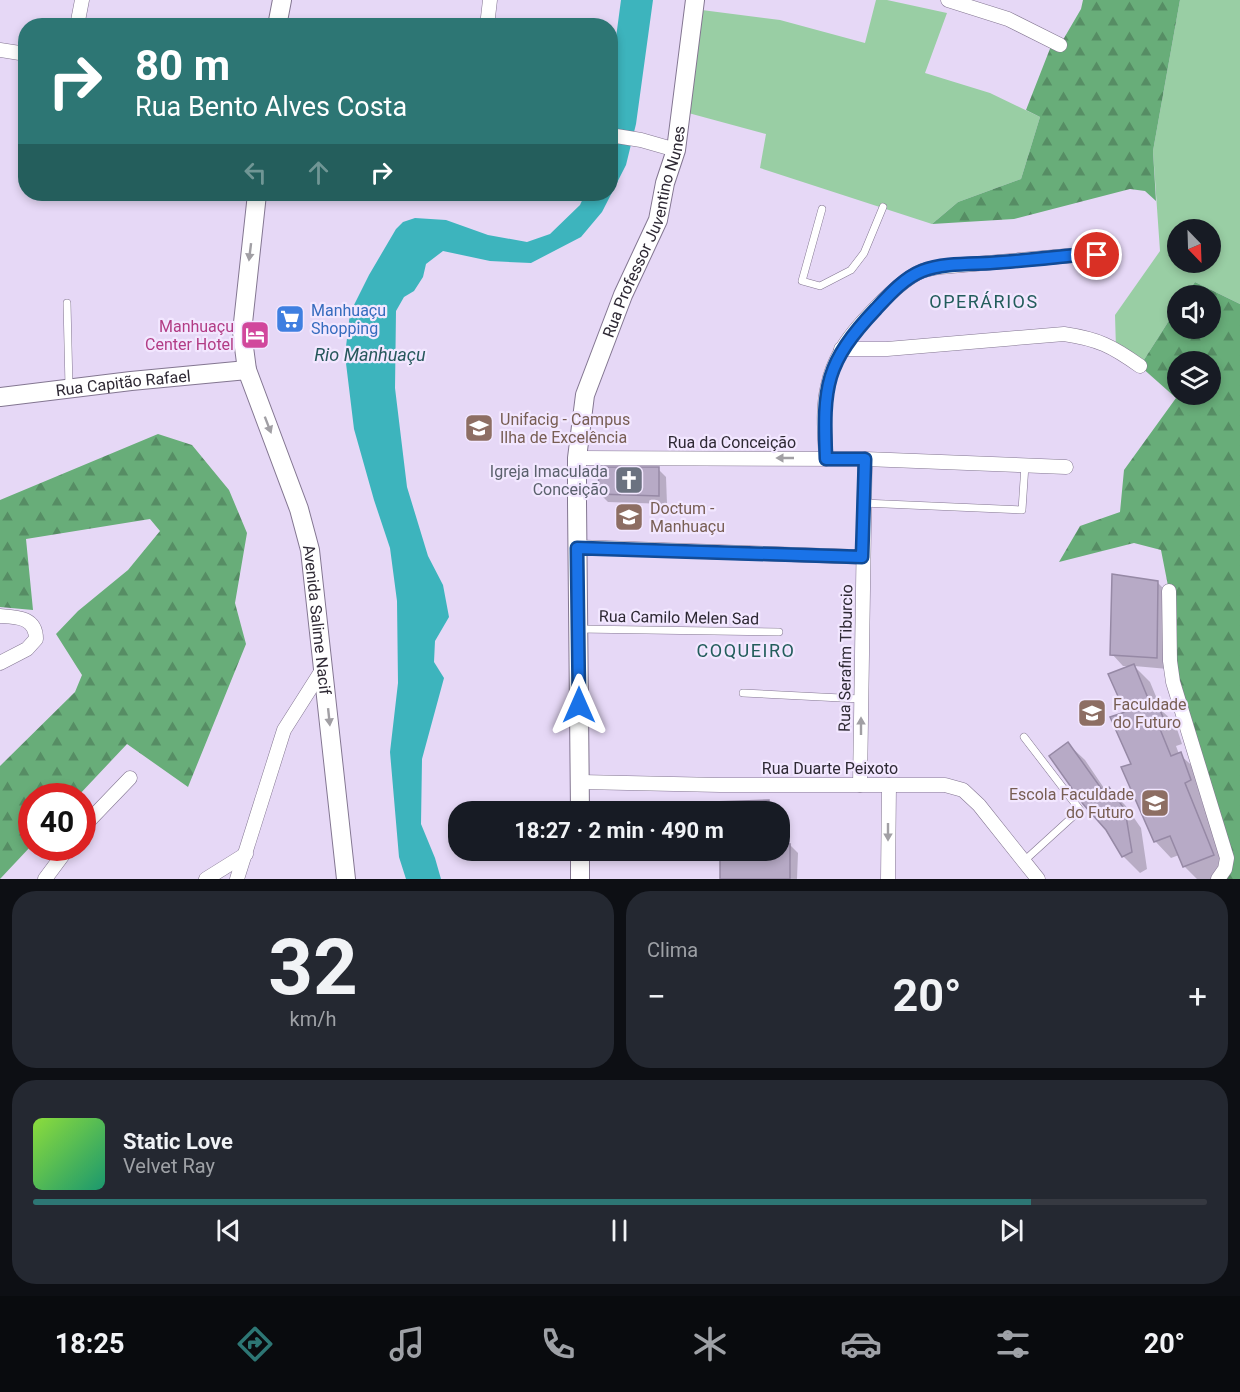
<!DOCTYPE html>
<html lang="pt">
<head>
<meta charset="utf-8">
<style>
	:root { --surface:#171b24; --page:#242831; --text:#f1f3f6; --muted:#9ea1a6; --line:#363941; --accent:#2d7674 }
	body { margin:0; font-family:Roboto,sans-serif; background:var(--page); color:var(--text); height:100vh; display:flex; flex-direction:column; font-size:22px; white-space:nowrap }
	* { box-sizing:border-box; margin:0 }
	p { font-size:20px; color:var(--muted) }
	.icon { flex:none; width:33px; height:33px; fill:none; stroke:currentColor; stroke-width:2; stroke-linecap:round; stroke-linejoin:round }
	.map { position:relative; height:879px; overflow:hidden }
	.side { display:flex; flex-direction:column; gap:12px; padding:12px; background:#0d0f14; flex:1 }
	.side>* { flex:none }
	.banner { position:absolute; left:18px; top:18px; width:600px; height:183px; border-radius:24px; box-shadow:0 3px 9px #0003; background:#2d7674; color:#fff; overflow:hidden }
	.needle { width:39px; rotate:157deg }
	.buttons { position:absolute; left:1167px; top:219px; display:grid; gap:12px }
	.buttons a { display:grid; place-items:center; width:54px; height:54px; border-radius:50%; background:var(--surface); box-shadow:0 3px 9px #0003; font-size:30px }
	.speed { position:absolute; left:18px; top:783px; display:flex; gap:12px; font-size:30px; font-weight:700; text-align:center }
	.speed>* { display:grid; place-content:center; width:78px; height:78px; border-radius:50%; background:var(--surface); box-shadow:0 3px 9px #0003; line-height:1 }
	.speed .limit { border:9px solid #d22; background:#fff; color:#111 }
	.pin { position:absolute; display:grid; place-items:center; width:51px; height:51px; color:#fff; margin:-26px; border:3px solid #fff; border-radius:50%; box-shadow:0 2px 6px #0007 }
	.me { position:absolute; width:66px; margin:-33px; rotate:0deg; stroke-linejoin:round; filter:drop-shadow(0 0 4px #0008) }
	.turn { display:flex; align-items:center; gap:21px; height:126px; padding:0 18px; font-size:27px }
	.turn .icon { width:78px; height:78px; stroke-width:2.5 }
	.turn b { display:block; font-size:42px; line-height:51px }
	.lanes { display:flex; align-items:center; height:57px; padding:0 18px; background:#0003; justify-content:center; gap:30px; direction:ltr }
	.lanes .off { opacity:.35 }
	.big { font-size:45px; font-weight:700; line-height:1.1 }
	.side .card { flex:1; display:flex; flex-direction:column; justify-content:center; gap:9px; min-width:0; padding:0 21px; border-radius:24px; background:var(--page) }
	.side .dial { align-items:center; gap:0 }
	.dial b { font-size:78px; line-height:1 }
	.song { display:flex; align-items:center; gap:18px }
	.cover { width:72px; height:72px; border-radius:9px; background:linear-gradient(135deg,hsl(90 70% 55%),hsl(160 70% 35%)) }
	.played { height:6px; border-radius:3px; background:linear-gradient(90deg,var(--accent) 85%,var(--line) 85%) }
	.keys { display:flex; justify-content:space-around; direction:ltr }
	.heat { display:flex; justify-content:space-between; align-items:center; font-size:33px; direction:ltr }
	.side .tiles { flex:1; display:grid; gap:12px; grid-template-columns:1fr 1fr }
	.card:last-child { grid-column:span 2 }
	.trip { position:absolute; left:448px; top:801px; width:342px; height:60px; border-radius:24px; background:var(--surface); box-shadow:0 3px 9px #0003; font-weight:700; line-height:60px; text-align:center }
	.dock { display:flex; height:96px; justify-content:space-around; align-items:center; background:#090b0e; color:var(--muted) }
	.dock .icon { width:42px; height:42px }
	.dock .current { color:var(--accent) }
	.dock b { font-size:27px; color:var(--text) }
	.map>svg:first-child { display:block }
</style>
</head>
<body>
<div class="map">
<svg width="1240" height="879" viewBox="0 0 1240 879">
	<defs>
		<pattern id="forest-firs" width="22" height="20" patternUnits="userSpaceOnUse" patternTransform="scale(1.5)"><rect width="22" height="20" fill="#68ad79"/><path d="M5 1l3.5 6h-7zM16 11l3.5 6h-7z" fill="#568d64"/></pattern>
	</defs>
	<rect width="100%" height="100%" fill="#e6d8f6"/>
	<g fill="#99cea4" fill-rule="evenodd">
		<polygon points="876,0 887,0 947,13 925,73 990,93 1040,117 1021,179 958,202 932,224 760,168 766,134 681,111 694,9 780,20 865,43"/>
		<path d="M 1180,0 L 1240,0 L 1240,304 L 1195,282 L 1186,295 L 1178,296 L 1177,308 L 1140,366 L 1116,349 L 1115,315 L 1160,251 L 1153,151 ZM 1178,230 L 1210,230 L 1210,262 L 1178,262 Z"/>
	</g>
	<g fill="url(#forest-firs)" fill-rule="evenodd">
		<polygon points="1083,0 1180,0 1153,151 1156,201 1145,191 1130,189 1014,219 932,224 958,202 1021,179 1040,117 1026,110 1053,41 1060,45 1081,9"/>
		<path d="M 1195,282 L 1240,304 L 1240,879 L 1218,879 L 1225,869 L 1173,682 L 1169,591 L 1161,550 L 1134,543 L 1059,562 L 1080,526 L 1120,512 L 1124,470 L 1176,398 L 1140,366 L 1177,308 L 1178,328 L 1210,328 L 1210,296 L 1186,295 ZM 1178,362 L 1210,362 L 1210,394 L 1178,394 Z"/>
		<polygon points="158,434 192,445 229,490 247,533 235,603 246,644 188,787 127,744 78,796 32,796 31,846 0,879 0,766 75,692 82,675 56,634 78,611 128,570 160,531 150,519 26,539 33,610 0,607 0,500"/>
	</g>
	<polygon fill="#3db4bd" points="621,0 653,0 636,124 626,165 602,212 581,237 531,263 490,261 443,251 426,264 423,277 414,291 404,297 396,311 395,388 407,487 428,556 443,585 449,617 435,641 434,662 444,678 422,759 421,824 435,858 441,879 406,879 399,857 390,752 398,683 397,601 390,548 374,500 354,429 345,355 350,313 369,275 396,229 403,222 415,218 446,220 488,235 527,242 550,234 580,205 585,194 610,194 611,75"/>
	<g fill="#0003">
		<polygon points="658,469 666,477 667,504 608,502 600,494"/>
		<polygon points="1157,582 1168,593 1168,669 1134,666 1150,682 1162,711 1175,723 1182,744 1176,746 1179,754 1197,770 1207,797 1201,799 1229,872 1211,879 1197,879 1184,866 1179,855 1171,858 1155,841 1133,764 1127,713 1133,666 1123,666 1112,654"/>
		<polygon points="1068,744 1085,760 1106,791 1109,789 1125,805 1141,828 1147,869 1140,873 1123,856"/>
		<polygon points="768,802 776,812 722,812"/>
		<polygon points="780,845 790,845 798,853 797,879 722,879 780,850"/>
	</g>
	<g fill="#b7aac6" stroke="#9689a5" stroke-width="1.5">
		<polygon points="599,467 659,467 659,496 598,494"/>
		<polygon points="1112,574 1158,581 1157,658 1110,655"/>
		<polygon points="1134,664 1152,708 1158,705 1167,727 1160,729 1171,756 1181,752 1191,780 1185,783 1214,855 1183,867 1170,836 1154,842 1121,767 1131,764 1110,717 1125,712 1108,674"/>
		<polygon points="1068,742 1103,791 1109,787 1125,810 1132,852 1122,857 1106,830 1083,804 1049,756"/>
		<polygon points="769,800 769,812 713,812 712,802"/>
		<polygon points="780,843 790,844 790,879 720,879 720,850 780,850"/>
	</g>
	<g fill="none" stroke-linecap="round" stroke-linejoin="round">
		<g stroke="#837691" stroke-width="8">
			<g id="service">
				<polyline points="822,209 802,281 820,286 851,270 864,253 883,207"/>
				<polyline points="67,303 69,387"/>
				<polyline points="863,503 1022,510 1025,465"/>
				<polyline points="579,629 779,632"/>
				<polyline points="743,693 861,699"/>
				<polyline points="1024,861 1080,810 1024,737"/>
			</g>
		</g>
		<g stroke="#837691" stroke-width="15">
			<g id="minor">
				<polyline points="948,0 1008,19 1060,45"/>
				<polyline points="77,26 82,0"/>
				<polyline points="487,26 490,0"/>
				<polyline points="0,50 26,54"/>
				<polyline points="610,135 641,140 676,150"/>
				<path d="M 841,349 L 887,349 L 1064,334 C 1098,339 1112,346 1140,366"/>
				<polyline points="577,458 865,459 1066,467"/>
				<path d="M 826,459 C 825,435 822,409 828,385 C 830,374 835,362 841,351 C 852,330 899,280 922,271 C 927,269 934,268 940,267 L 1077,255 L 1097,255"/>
				<polyline points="577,547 863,557"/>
				<polyline points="1169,591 1170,661 1173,682 1227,858 1225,869 1218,879"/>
				<path d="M 0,616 C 17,617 36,617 36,639 L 27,649 L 0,663"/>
				<polyline points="581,782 720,785 945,785 963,790 979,805 1038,879"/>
				<polyline points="860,785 865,459"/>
				<polyline points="82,828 130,778"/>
				<polyline points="45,879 68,848"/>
				<polyline points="206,879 246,854"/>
				<polyline points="237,879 284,730 324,667"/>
				<polyline points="888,879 889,785"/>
			</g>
		</g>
		<g stroke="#837691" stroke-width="20">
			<g id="tertiary">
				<polyline points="277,26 282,0"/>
				<path id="s1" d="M 257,194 L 242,332 L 247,370 L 299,509 L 310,550 L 346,879"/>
				<path id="s2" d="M 0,397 L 131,381 L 247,370"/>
				<path id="s3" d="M 580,812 L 577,502 L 577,458 L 585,395 L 623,295 L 658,220 L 665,183 L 676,150 L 695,0"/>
				<polyline points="580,879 580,850"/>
			</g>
		</g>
		<use href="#service" stroke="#fff" stroke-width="7"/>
		<use href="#minor" stroke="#fff" stroke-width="14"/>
		<use href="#tertiary" stroke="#fff" stroke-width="18"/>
	</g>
	<defs><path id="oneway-solid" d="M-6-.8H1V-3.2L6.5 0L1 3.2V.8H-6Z" transform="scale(1.5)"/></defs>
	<g fill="#a19fa4">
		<use href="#oneway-solid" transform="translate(250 252) rotate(97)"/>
		<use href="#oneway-solid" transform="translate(268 425) rotate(69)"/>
		<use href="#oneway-solid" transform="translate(785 458) rotate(-180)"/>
		<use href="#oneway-solid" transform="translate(329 717) rotate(84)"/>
		<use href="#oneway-solid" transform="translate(861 726) rotate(-90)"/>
		<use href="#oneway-solid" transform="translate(888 832) rotate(90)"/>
	</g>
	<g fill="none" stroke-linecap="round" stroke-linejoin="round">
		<g stroke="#114b97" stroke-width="15">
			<path id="route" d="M 579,705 L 577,548 L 862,557 L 865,459 L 826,459 C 823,386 825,363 876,309 C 889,295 904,278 922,271 C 942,263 969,264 990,263 C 1019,261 1048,258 1077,255 L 1097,255"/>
		</g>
		<use href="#route" stroke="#1a73e8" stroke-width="10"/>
	</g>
	<defs>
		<g id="supermarket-square" transform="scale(1.5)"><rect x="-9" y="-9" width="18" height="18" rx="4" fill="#3f7fe0" stroke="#f2e7ff"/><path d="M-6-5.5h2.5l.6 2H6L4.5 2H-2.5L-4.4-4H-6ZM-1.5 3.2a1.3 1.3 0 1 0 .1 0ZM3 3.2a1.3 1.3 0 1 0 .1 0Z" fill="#fff"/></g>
		<g id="hotel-square" transform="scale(1.5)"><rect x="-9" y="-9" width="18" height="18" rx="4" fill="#d1479c" stroke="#f2e7ff"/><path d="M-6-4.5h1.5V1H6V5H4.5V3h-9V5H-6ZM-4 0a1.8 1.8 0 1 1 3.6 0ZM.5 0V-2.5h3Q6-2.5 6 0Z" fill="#fff"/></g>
		<g id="university-square" transform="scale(1.5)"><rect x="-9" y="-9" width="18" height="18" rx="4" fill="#8d6e63" stroke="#f2e7ff"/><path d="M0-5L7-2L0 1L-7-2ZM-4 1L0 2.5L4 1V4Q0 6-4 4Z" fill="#fff"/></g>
		<g id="church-square" transform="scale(1.5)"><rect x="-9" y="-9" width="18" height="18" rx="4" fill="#6b7280" stroke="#f2e7ff"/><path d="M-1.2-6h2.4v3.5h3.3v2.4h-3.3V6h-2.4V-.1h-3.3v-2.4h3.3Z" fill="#fff"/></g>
		<g id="school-square" transform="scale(1.5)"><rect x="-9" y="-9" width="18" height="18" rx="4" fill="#8d6e63" stroke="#f2e7ff"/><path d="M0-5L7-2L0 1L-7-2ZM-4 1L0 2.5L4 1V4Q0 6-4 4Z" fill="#fff"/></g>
	</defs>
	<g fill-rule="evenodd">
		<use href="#supermarket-square" x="290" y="319"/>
		<use href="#hotel-square" x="255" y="335"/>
		<use href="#university-square" x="479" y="428"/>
		<use href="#church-square" x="629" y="480"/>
		<use href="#university-square" x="629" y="517"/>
		<use href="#university-square" x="1092" y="713"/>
		<use href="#school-square" x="1155" y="803"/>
	</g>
	<g text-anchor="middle" stroke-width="4.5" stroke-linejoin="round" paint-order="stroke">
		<g font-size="16" fill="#2e2934" stroke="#f2e7ff">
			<text dy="6" stroke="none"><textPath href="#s3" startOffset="592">Rua Professor Juventino Nunes</textPath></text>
			<text dy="6" stroke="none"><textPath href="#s2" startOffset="124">Rua Capitão Rafael</textPath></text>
			<text x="732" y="448">Rua da Conceição</text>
			<text transform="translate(679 617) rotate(1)" y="6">Rua Camilo Melen Sad</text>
			<text dy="6" stroke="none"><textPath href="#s1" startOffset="438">Avenida Salime Nacif</textPath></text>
			<text transform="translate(845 658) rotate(-89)" y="6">Rua Serafim Tiburcio</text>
			<text x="830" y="774">Rua Duarte Peixoto</text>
		</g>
		<g font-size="16" fill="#366cbe" stroke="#f2e7ff" text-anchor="start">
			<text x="311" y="316">Manhuaçu<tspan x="311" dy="18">Shopping</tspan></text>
		</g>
		<g font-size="16" fill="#b23c85" stroke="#f2e7ff" text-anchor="end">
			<text x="234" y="332">Manhuaçu<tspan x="234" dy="18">Center Hotel</tspan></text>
		</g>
		<g font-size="16" fill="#785e54" stroke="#f2e7ff" text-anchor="start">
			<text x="500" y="425">Unifacig - Campus<tspan x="500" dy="18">Ilha de Excelência</tspan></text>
			<text x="650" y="514">Doctum -<tspan x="650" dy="18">Manhuaçu</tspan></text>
			<text x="1113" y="710">Faculdade<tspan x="1113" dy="18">do Futuro</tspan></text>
			<text x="1134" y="800" text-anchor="end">Escola Faculdade<tspan x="1134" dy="18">do Futuro</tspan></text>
		</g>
		<g font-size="16" fill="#5b616d" stroke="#f2e7ff" text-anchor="end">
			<text x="608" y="477">Igreja Imaculada<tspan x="608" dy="18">Conceição</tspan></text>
		</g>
		<g font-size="18" letter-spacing="1.5" fill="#235d5c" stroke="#f2e7ff">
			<text x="984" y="308">OPERÁRIOS</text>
			<text x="746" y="657">COQUEIRO</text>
		</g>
		<g font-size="18" font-style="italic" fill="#27585c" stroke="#f2e7ff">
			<text x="370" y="361">Rio Manhuaçu</text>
		</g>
	</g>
</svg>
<div class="buttons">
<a><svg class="needle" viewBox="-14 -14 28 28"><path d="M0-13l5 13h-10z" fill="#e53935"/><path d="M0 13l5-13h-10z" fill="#9ea1a6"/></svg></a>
<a><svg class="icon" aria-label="sound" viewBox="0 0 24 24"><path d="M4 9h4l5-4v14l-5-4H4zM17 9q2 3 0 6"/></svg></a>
<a><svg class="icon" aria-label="layers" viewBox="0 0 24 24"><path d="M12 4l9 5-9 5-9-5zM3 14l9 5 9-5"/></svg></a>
</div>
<div class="speed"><div class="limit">40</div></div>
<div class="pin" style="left:1097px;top:255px;background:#d93025"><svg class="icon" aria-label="arrive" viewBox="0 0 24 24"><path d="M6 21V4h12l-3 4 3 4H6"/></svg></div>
<svg class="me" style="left:579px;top:705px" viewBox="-20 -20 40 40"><path d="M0-17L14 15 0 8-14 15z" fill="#1a73e8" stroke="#fff" stroke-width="4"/></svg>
<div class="trip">18:27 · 2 min · 490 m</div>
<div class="banner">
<div class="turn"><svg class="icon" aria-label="right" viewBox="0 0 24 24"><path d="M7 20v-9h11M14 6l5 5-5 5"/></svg><div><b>80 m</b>Rua Bento Alves Costa</div></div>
<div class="lanes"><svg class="icon off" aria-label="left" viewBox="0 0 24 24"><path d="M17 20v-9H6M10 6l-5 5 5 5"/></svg><svg class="icon off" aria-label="ahead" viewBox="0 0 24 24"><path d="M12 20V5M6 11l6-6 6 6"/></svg><svg class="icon" aria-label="right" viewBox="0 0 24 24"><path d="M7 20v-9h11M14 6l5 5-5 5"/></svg></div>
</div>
</div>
<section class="side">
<div class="tiles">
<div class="card dial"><b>32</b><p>km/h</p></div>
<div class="card"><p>Clima</p>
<div class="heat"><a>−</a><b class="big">20°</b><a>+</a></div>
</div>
<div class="card">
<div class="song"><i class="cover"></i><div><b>Static Love</b><p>Velvet Ray</p></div></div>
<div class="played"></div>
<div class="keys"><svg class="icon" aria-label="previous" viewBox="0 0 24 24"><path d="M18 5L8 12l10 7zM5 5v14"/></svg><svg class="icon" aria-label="pause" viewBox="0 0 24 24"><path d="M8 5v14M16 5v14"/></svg><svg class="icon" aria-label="next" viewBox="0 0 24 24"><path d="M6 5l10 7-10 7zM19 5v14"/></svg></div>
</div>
</div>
</section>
<nav class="dock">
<b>18:25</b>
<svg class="icon current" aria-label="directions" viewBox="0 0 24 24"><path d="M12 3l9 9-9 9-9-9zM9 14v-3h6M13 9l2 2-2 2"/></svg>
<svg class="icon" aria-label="music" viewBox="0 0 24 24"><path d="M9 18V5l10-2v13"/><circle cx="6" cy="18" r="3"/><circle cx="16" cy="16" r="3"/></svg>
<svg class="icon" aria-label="phone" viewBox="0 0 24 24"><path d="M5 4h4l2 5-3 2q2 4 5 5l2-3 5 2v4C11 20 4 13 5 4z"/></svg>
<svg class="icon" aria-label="climate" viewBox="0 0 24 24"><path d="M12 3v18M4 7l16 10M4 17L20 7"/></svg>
<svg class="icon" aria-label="car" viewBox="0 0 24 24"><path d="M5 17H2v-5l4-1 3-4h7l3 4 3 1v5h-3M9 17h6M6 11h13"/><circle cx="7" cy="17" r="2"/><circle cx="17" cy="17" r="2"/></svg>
<svg class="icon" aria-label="filters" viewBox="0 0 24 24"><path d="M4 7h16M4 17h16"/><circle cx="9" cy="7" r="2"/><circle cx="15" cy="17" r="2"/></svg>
<b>20°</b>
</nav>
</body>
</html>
